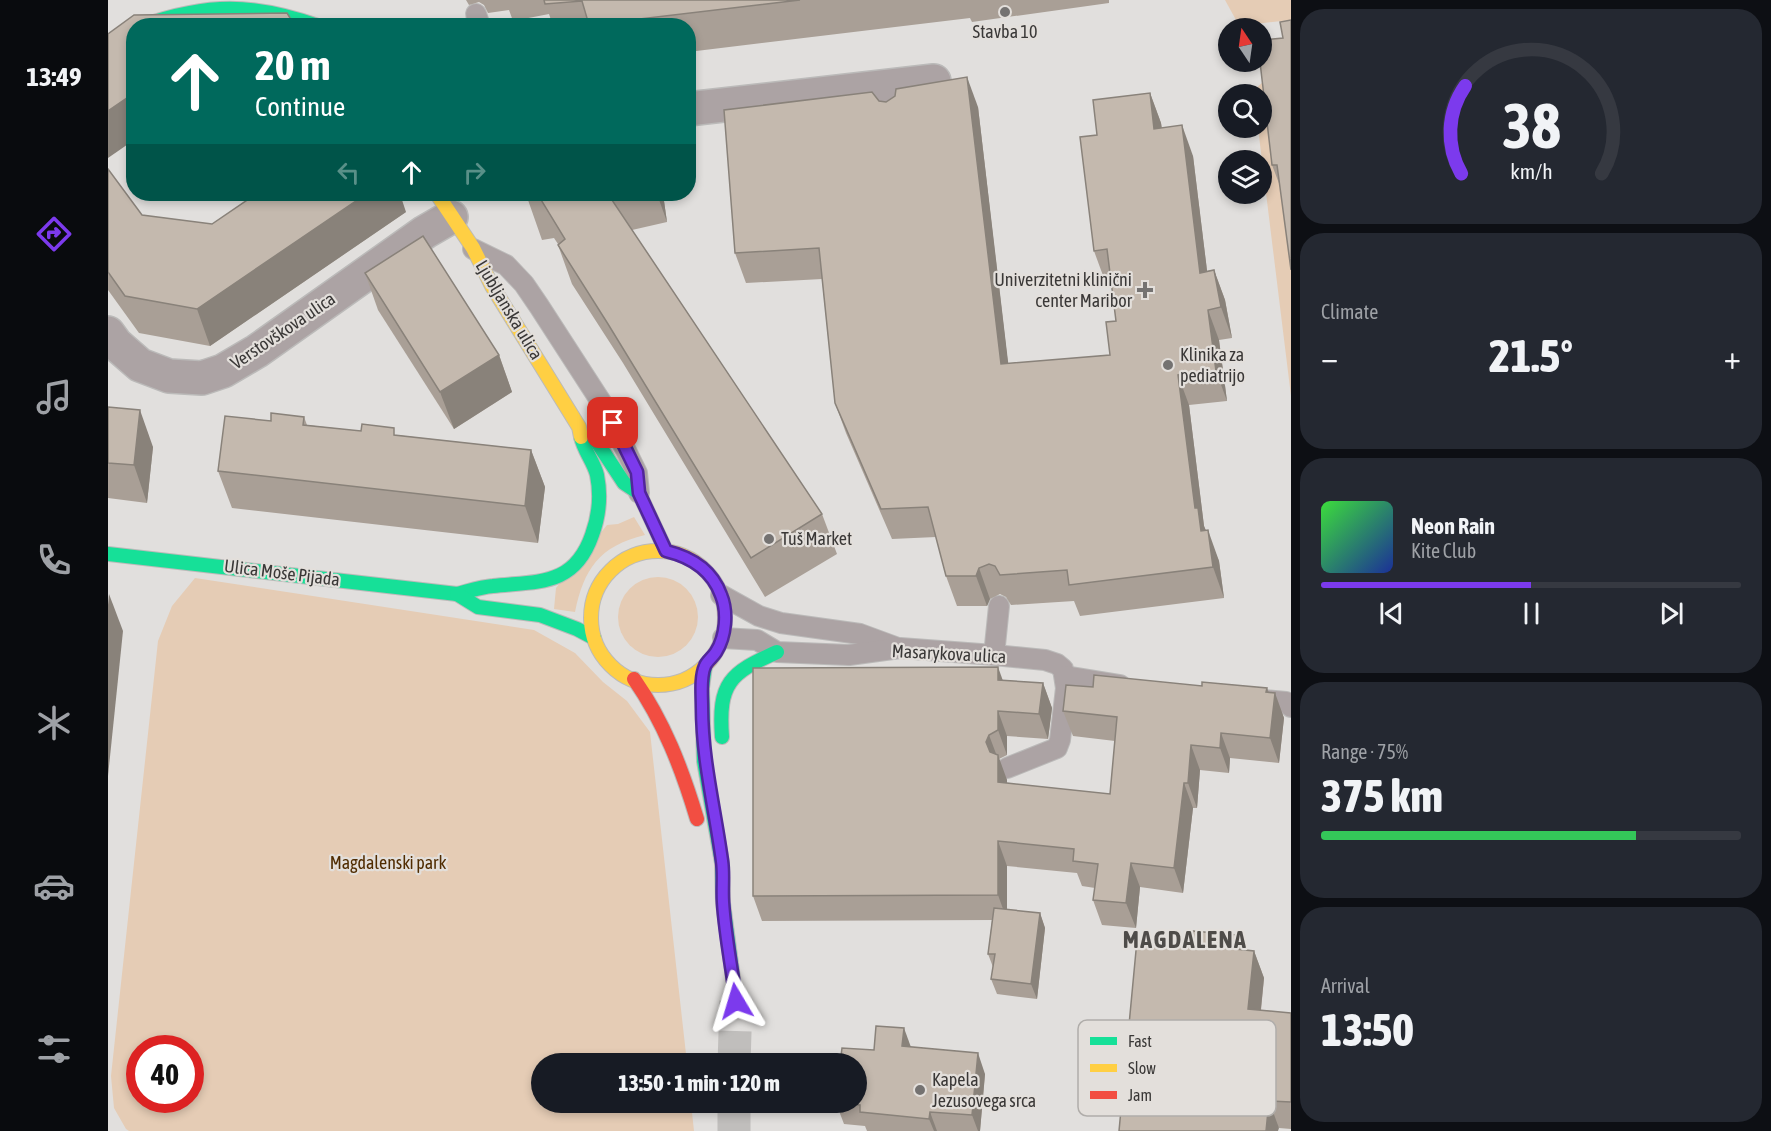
<!DOCTYPE html>
<html lang="en">
<head>
<meta charset="utf-8">
<style>
	:root { --surface:#171b24; --page:#242831; --text:#f1f3f6; --muted:#9ea1a6; --line:#363941; --accent:#7c3aed }
	body { margin:0; font-family:"Asap Condensed",sans-serif; background:var(--page); color:var(--text); height:100vh; display:flex; flex-direction:column; font-size:22px; white-space:nowrap }
	* { box-sizing:border-box; margin:0 }
	p { font-size:20px; color:var(--muted) }
	.icon { flex:none; width:33px; height:33px; fill:none; stroke:currentColor; stroke-width:2; stroke-linecap:round; stroke-linejoin:round }
	.map { position:relative; flex:1; overflow:hidden }
	.sheet { display:flex; flex-direction:column; gap:9px; padding:9px; background:#0d0f14; width:480px }
	.sheet>* { flex:none }
	.top-card { position:absolute; left:18px; top:18px; width:570px; height:183px; border-radius:24px; box-shadow:0 3px 9px #0003; background:#00695c; color:#fff; overflow:hidden }
	.needle { width:39px; rotate:347deg }
	.tools { position:absolute; left:1110px; top:18px; display:grid; gap:12px }
	.tools a { display:grid; place-items:center; width:54px; height:54px; border-radius:50%; background:var(--surface); box-shadow:0 3px 9px #0003; font-size:30px }
	.speed { position:absolute; left:18px; top:1035px; display:flex; gap:12px; font-size:30px; font-weight:700; text-align:center }
	.speed>* { display:grid; place-content:center; width:78px; height:78px; border-radius:50%; background:var(--surface); box-shadow:0 3px 9px #0003; line-height:1 }
	.speed .limit { border:9px solid #d22; background:#fff; color:#111 }
	.pin { position:absolute; display:grid; place-items:center; width:51px; height:51px; color:#fff; margin:-26px; border-radius:12px; box-shadow:0 3px 9px #0006 }
	.me { position:absolute; width:66px; margin:-33px; rotate:353deg; stroke-linejoin:round; filter:drop-shadow(0 0 4px #0008) }
	.turn { display:flex; align-items:center; gap:21px; height:126px; padding:0 30px; font-size:27px }
	.turn .icon { width:78px; height:78px; stroke-width:2.5 }
	.turn b { display:block; font-size:42px; line-height:51px }
	.lanes { display:flex; align-items:center; height:57px; padding:0 30px; background:#0003; justify-content:center; gap:30px; direction:ltr }
	.lanes .off { opacity:.35 }
	.big { font-size:45px; font-weight:800; line-height:1.1 }
	.sheet .tile { flex:1; display:flex; flex-direction:column; justify-content:center; gap:9px; min-width:0; padding:0 21px; border-radius:24px; background:var(--page) }
	.sheet .dial { align-items:center; gap:0 }
	.dial svg { height:156px; overflow:visible; fill:none; stroke:var(--line); stroke-width:7; stroke-linecap:round; text-anchor:middle }
	.dial text { fill:var(--text); stroke:none }
	.song { display:flex; align-items:center; gap:18px }
	.cover { width:72px; height:72px; border-radius:9px; background:linear-gradient(135deg,hsl(120 70% 55%),hsl(230 70% 35%)) }
	.played { height:6px; border-radius:3px; background:linear-gradient(90deg,var(--accent) 50%,var(--line) 50%) }
	.keys { display:flex; justify-content:space-around; direction:ltr }
	.heat { display:flex; justify-content:space-between; align-items:center; font-size:33px; direction:ltr }
	.charge { height:9px; border-radius:4px; background:linear-gradient(90deg,#34c759 75%,var(--line) 0) }
	.trip { position:absolute; left:423px; top:1053px; width:336px; height:60px; border-radius:30px; background:var(--surface); box-shadow:0 3px 9px #0003; font-weight:800; line-height:60px; text-align:center }
	main { display:flex; flex:1; min-height:0 }
	.tab-bar { display:flex; flex-direction:column; width:108px; justify-content:space-around; align-items:center; background:#090b0e; color:var(--muted) }
	.tab-bar .icon { width:42px; height:42px }
	.tab-bar .on { color:var(--accent) }
	.tab-bar b { font-size:27px; color:var(--text) }
	.map>svg:first-child { display:block }
</style>
</head>
<body>
<main>
<nav class="tab-bar">
<b>13:49</b>
<svg class="icon on" aria-label="directions" viewBox="0 0 24 24"><path d="M12 3l9 9-9 9-9-9zM9 14v-3h6M13 9l2 2-2 2"/></svg>
<svg class="icon" aria-label="music" viewBox="0 0 24 24"><path d="M9 18V5l10-2v13"/><circle cx="6" cy="18" r="3"/><circle cx="16" cy="16" r="3"/></svg>
<svg class="icon" aria-label="phone" viewBox="0 0 24 24"><path d="M5 4h4l2 5-3 2q2 4 5 5l2-3 5 2v4C11 20 4 13 5 4z"/></svg>
<svg class="icon" aria-label="climate" viewBox="0 0 24 24"><path d="M12 3v18M4 7l16 10M4 17L20 7"/></svg>
<svg class="icon" aria-label="car" viewBox="0 0 24 24"><path d="M5 17H2v-5l4-1 3-4h7l3 4 3 1v5h-3M9 17h6M6 11h13"/><circle cx="7" cy="17" r="2"/><circle cx="17" cy="17" r="2"/></svg>
<svg class="icon" aria-label="filters" viewBox="0 0 24 24"><path d="M4 7h16M4 17h16"/><circle cx="9" cy="7" r="2"/><circle cx="15" cy="17" r="2"/></svg>
</nav>
<div class="map">
<svg width="1183" height="1131" viewBox="0 0 1183 1131">
	<rect width="100%" height="100%" fill="#e1dfdd"/>
	<g fill="#e5ccb5" fill-rule="evenodd">
		<polygon points="1117,0 1183,0 1183,20 1147,24 1128,20"/>
		<polygon points="1156,81 1183,202 1183,396 1150,128 1154,128 1154,94 1146,94 1145,91"/>
		<path d="M 526,517 L 537,535 C 491,546 476,569 467,612 L 446,609 L 448,588 L 499,525 L 510,524 Z"/>
		<circle cx="550" cy="617" r="40"/>
		<path d="M 87,578 L 426,630 L 467,653 L 495,682 L 519,701 L 542,732 L 579,1063 L 434,1064 L 434,1102 L 583,1103 L 586,1131 L 21,1131 L 18,1129 L 6,1108 L 3,1076 L 50,641 L 64,606 ZM 32,1048 L 82,1048 L 82,1100 L 32,1100 Z"/>
	</g>
	<g fill="none" stroke-linecap="round" stroke-linejoin="round">
		<g stroke="#c0bebc" stroke-width="33" stroke-dasharray="33 16" stroke-linecap="butt">
			<polyline points="626,1064 628,1001"/>
			<polyline points="626,1102 626,1131"/>
		</g>
		<g stroke="#bbbab9" stroke-width="22">
			<g id="lane">
				<polyline points="368,14 372,26"/>
				<polyline points="365,249 398,265 416,284 431,306 497,408 529,473 531,493"/>
				<polyline points="613,595 651,616 673,623 752,634 790,648"/>
				<polyline points="615,638 649,640 669,652 741,655 792,648 886,655 937,660 949,664 955,669 958,688 952,740 949,748 899,768"/>
				<polyline points="886,655 891,606"/>
				<polyline points="957,676 1012,685"/>
				<polyline points="1146,699 1178,702 1183,707"/>
			</g>
		</g>
		<g stroke="#bbbab9" stroke-width="36">
			<g id="street">
				<polyline points="580,109 826,81"/>
				<polyline points="0,333 8,344 32,365 61,376 94,378 115,371 149,351 317,232 343,217"/>
			</g>
		</g>
		<g stroke="#bbbab9" stroke-width="16">
			<g id="fast">
				<path d="M 34,26 C 100,3 144,3 210,26"/>
				<polyline points="487,439 516,483 531,493 558,551"/>
				<path d="M 0,554 L 349,594 C 361,591 373,587 385,586 C 429,581 466,587 484,535 C 491,516 493,495 489,475 C 486,462 476,451 473,437"/>
				<polyline points="349,594 370,607 432,615 469,629 486,638"/>
				<polyline points="597,666 594,688 596,761 614,863 615,903 628,1001"/>
				<path d="M 614,737 C 610,683 622,673 669,652"/>
			</g>
		</g>
		<g stroke="#bbbab9" stroke-width="16">
			<g id="slow">
				<polyline points="329,194 365,248 384,286 471,427 473,437"/>
				<circle cx="550" cy="618" r="67"/>
			</g>
		</g>
		<g stroke="#bbbab9" stroke-width="16">
			<path id="jam" d="M 526,679 C 556,722 574,769 589,819"/>
		</g>
		<use href="#lane" stroke="#aca3a4" stroke-width="20"/>
		<use href="#street" stroke="#aca3a4" stroke-width="33"/>
		<use href="#fast" stroke="#16e098" stroke-width="14"/>
		<use href="#slow" stroke="#ffcf43" stroke-width="14"/>
		<use href="#jam" stroke="#f24e42" stroke-width="14"/>
	</g>
	<g fill="#a99f96">
		<polygon points="358,0 1001,0 1001,3 864,22 862,18 580,52 580,26 445,26 441,14 405,21 401,10 380,13 376,5 371,2 361,5"/>
		<polygon points="1183,20 1172,186 1164,165"/>
		<polygon points="1042,93 1053,123 1054,128 1085,156 1099,271 1106,270 1117,300 1124,338 1111,340 1119,401 1081,405 1096,526 1111,561 1116,598 972,616 966,601 903,605 898,597 892,594 882,599 879,606 849,606 838,576 828,537 784,539 738,433 727,403 714,279 638,283 627,253 771,101 870,107 900,364 1002,355 1008,321 1003,281 997,281 986,251 989,135"/>
		<polygon points="0,169 34,215 104,224 298,212 102,346 31,333 0,290"/>
		<polygon points="419,194 555,194 559,222 524,230 714,514 729,554 657,597 515,363 464,284 450,245 450,244 446,238 434,240 420,200"/>
		<polygon points="257,273 391,355 404,392 346,429 270,310"/>
		<polygon points="0,407 45,447 39,503 0,498"/>
		<polygon points="196,417 199,425 423,450 437,487 430,543 124,508 110,471 163,421"/>
		<polygon points="894,680 935,683 944,708 940,739 899,736 899,755 891,759 899,780 899,783 1002,794 1007,741 965,736 955,711 985,687 1094,686 1159,688 1160,692 1167,693 1176,718 1171,763 1122,758 1121,773 1092,770 1089,808 1085,808 1075,893 1032,887 1028,928 994,925 985,900 987,888 974,886 969,873 899,866 899,910 932,913 937,928 929,999 889,994 883,979 885,967 880,954 884,920 654,921 645,896"/>
		<polygon points="1029,940 1146,951 1156,978 1153,1010 1183,1013 1183,1129 1171,1128"/>
		<polygon points="802,1047 877,1074 872,1131 759,1131 757,1126 736,1124 728,1103 766,1050"/>
	</g>
	<g fill="#89827a">
		<polygon points="859,77 870,107 904,395 893,364"/>
		<polygon points="26,93 26,140 0,158 0,111"/>
		<polygon points="1042,93 1053,123 1057,159 1046,129"/>
		<polygon points="1074,125 1085,156 1103,303 1092,273"/>
		<polygon points="258,194 292,194 298,212 102,346 89,309"/>
		<polygon points="549,194 555,194 559,222"/>
		<polygon points="1106,270 1117,300 1124,338 1113,307"/>
		<polygon points="1100,310 1111,340 1119,401 1108,371"/>
		<polygon points="391,355 404,392 346,429 332,392"/>
		<polygon points="1070,375 1081,405 1096,526 1101,538 1093,531 1087,508"/>
		<polygon points="32,410 45,447 39,503 26,465"/>
		<polygon points="423,450 437,487 430,543 417,506"/>
		<polygon points="1100,530 1111,561 1116,598 1105,567"/>
		<polygon points="871,568 882,599 879,606 868,576"/>
		<polygon points="1,594 15,631 0,776 0,605"/>
		<polygon points="890,667 899,692 890,680"/>
		<polygon points="935,683 944,708 940,739 931,714"/>
		<polygon points="1159,688 1166,707 1167,693 1176,718 1171,763 1162,738"/>
		<polygon points="890,711 899,736 899,755 890,730"/>
		<polygon points="1113,733 1122,758 1121,773 1112,748"/>
		<polygon points="881,735 890,759 890,755 899,780 899,807 890,782 887,767 878,742"/>
		<polygon points="1083,745 1092,770 1089,808 1080,783"/>
		<polygon points="1076,783 1085,808 1075,893 1066,868"/>
		<polygon points="890,841 899,866 899,920 890,895"/>
		<polygon points="1023,863 1032,887 1028,928 1018,903"/>
		<polygon points="932,913 937,928 929,999 923,984"/>
		<polygon points="1129,935 1139,962 1128,949"/>
		<polygon points="1146,951 1156,978 1150,1037 1140,1009"/>
		<polygon points="796,1028 804,1050 794,1046"/>
		<polygon points="870,1053 877,1074 872,1131 870,1131 864,1115"/>
		<polygon points="1161,1101 1171,1128 1170,1131 1158,1131"/>
		<polygon points="822,1112 829,1131 826,1131 821,1119"/>
	</g>
	<g fill="#c4b9ae" stroke="#89827a" stroke-width="1.5">
		<polygon points="436,0 692,0 481,25 474,1 437,4"/>
		<polygon points="179,13 187,26 26,26 26,93 0,111 0,34 26,15"/>
		<polygon points="1183,20 1183,270 1169,165 1164,165 1152,62 1154,62 1154,40 1175,38 1172,22"/>
		<polygon points="859,77 893,364 1002,355 998,322 1008,321 999,249 986,251 972,137 989,135 985,100 1042,93 1046,129 1074,125 1092,273 1106,270 1113,307 1100,310 1108,371 1070,375 1087,508 1090,508 1093,531 1100,530 1105,567 961,585 959,570 892,575 887,566 881,564 871,568 868,576 838,576 820,507 773,509 727,403 711,248 627,253 616,110 764,92 771,101 778,102 787,96 788,89"/>
		<polygon points="0,169 34,215 104,224 148,194 258,194 89,309 17,296 0,272"/>
		<polygon points="419,194 500,194 714,514 643,558 500,324 450,245 457,239 432,198 420,200"/>
		<polygon points="315,236 391,355 332,392 257,273"/>
		<polygon points="0,407 32,410 26,465 0,463"/>
		<polygon points="163,413 196,417 195,425 253,431 254,424 286,428 286,435 423,450 417,506 110,471 117,416 163,421"/>
		<polygon points="890,667 890,680 935,683 931,714 890,711 890,730 881,735 878,742 882,752 890,755 890,782 1002,794 1009,717 955,711 958,685 985,687 986,675 1094,686 1094,682 1159,688 1158,692 1167,693 1162,738 1113,733 1112,748 1083,745 1080,783 1076,783 1066,868 1023,863 1018,903 985,900 990,864 965,861 966,849 890,841 890,895 645,896 645,668"/>
		<polygon points="886,908 932,913 923,984 883,979 887,954 880,954"/>
		<polygon points="1085,931 1129,935 1128,949 1146,951 1140,1009 1183,1013 1183,1102 1161,1101 1158,1131 1011,1131 1029,940 1084,945"/>
		<polygon points="768,1026 796,1028 794,1046 870,1053 864,1115 822,1112 821,1119 752,1112 752,1105 728,1103 748,1102 748,1064 732,1064 734,1048 766,1050"/>
	</g>
	<g fill="none" stroke-linecap="round" stroke-linejoin="round">
		<g stroke="#51269a" stroke-width="15">
			<path id="route" d="M 505,423 L 529,472 L 531,493 L 558,551 C 583,557 604,570 613,595 C 620,612 618,636 608,652 C 605,657 599,661 597,666 C 592,677 594,695 594,707 C 594,759 607,809 614,861 C 616,874 614,888 615,902 C 617,935 624,968 628,1001"/>
		</g>
		<use href="#route" stroke="#7c3aed" stroke-width="10"/>
	</g>
	<g fill="#747271" stroke="#e3dfdb" stroke-width="2">
		<circle cx="897" cy="12" r="6"/>
		<path d="M1034 281h6v6h6v6h-6v6h-6v-6h-6v-6h6z"/>
		<circle cx="1060" cy="365" r="6"/>
		<circle cx="661" cy="539" r="6"/>
		<circle cx="812" cy="1090" r="6"/>
	</g>
	<g text-anchor="middle" stroke-width="4.5" stroke-linejoin="round" paint-order="stroke">
		<g font-size="18" fill="#3a3837" stroke="#e3dfdb" text-anchor="start">
			<text x="897" y="38" text-anchor="middle">Stavba 10</text>
			<text x="1024" y="286" text-anchor="end">Univerzitetni klinični<tspan x="1024" dy="21">center Maribor</tspan></text>
			<text x="1072" y="361">Klinika za<tspan x="1072" dy="21">pediatrijo</tspan></text>
			<text x="673" y="545">Tuš Market</text>
			<text x="824" y="1086">Kapela<tspan x="824" dy="21">Jezusovega srca</tspan></text>
		</g>
		<g font-size="18" fill="#3a3837" stroke="#e3dfdb">
			<text transform="translate(401 310) rotate(59)" y="6">Ljubljanska ulica</text>
			<text transform="translate(175 331) rotate(-34)" y="6">Verstovškova ulica</text>
			<text transform="translate(174 573) rotate(7)" y="6">Ulica Moše Pijada</text>
			<text transform="translate(841 654) rotate(3)" y="6">Masarykova ulica</text>
		</g>
		<g font-size="18" fill="#502c01" stroke="#e3dfdb">
			<text x="280" y="869">Magdalenski park</text>
		</g>
		<g font-size="24" font-weight="bold" letter-spacing="1.5" fill="#4f4c49" stroke="#e3dfdb">
			<text x="1077" y="948">MAGDALENA</text>
		</g>
	</g>
	<rect x="970" y="1020" width="198" height="96" rx="9" fill="#e3dfdb" stroke="#b0adaa" stroke-width="1.5"/>
	<rect x="982" y="1037" width="27" height="8" fill="#16e098"/>
	<rect x="982" y="1064" width="27" height="8" fill="#ffcf43"/>
	<rect x="982" y="1091" width="27" height="8" fill="#f24e42"/>
	<g font-size="16" fill="#3a3837">
		<text x="1020" y="1047">Fast</text>
		<text x="1020" y="1074">Slow</text>
		<text x="1020" y="1101">Jam</text>
	</g>
</svg>
<div class="tools">
<a><svg class="needle" viewBox="-14 -14 28 28"><path d="M0-13l5 13h-10z" fill="#e53935"/><path d="M0 13l5-13h-10z" fill="#9ea1a6"/></svg></a>
<a><svg class="icon" aria-label="search" viewBox="0 0 24 24"><circle cx="10" cy="10" r="6"/><path d="M15 15l6 6"/></svg></a>
<a><svg class="icon" aria-label="layers" viewBox="0 0 24 24"><path d="M12 4l9 5-9 5-9-5zM3 14l9 5 9-5"/></svg></a>
</div>
<div class="speed"><div class="limit">40</div></div>
<div class="pin" style="left:505px;top:423px;background:#d93025"><svg class="icon" aria-label="arrive" viewBox="0 0 24 24"><path d="M6 21V4h12l-3 4 3 4H6"/></svg></div>
<svg class="me" style="left:628px;top:1001px" viewBox="-20 -20 40 40"><path d="M0-17L14 15 0 8-14 15z" fill="#7c3aed" stroke="#fff" stroke-width="4"/></svg>
<div class="trip">13:50 · 1 min · 120 m</div>
<div class="top-card">
<div class="turn"><svg class="icon" aria-label="ahead" viewBox="0 0 24 24"><path d="M12 20V5M6 11l6-6 6 6"/></svg><div><b>20 m</b>Continue</div></div>
<div class="lanes"><svg class="icon off" aria-label="left" viewBox="0 0 24 24"><path d="M17 20v-9H6M10 6l-5 5 5 5"/></svg><svg class="icon" aria-label="ahead" viewBox="0 0 24 24"><path d="M12 20V5M6 11l6-6 6 6"/></svg><svg class="icon off" aria-label="right" viewBox="0 0 24 24"><path d="M7 20v-9h11M14 6l5 5-5 5"/></svg></div>
</div>
</div>
<section class="sheet">
<div class="tile dial"><svg viewBox="0 0 100 80">
<path d="M14 69A42 42 0 1 1 86 69"/>
<path d="M14 69A42 42 0 0 1 16 24" stroke="#7c3aed"/>
<text x="50" y="56" font-size="32" font-weight="700">38</text>
<text x="50" y="72" font-size="11">km/h</text>
</svg></div>
<div class="tile"><p>Climate</p>
<div class="heat"><a>−</a><b class="big">21.5°</b><a>+</a></div>
</div>
<div class="tile">
<div class="song"><i class="cover"></i><div><b>Neon Rain</b><p>Kite Club</p></div></div>
<div class="played"></div>
<div class="keys"><svg class="icon" aria-label="previous" viewBox="0 0 24 24"><path d="M18 5L8 12l10 7zM5 5v14"/></svg><svg class="icon" aria-label="pause" viewBox="0 0 24 24"><path d="M8 5v14M16 5v14"/></svg><svg class="icon" aria-label="next" viewBox="0 0 24 24"><path d="M6 5l10 7-10 7zM19 5v14"/></svg></div>
</div>
<div class="tile"><p>Range · 75%</p><b class="big">375 km</b><div class="charge"></div></div>
<div class="tile"><p>Arrival</p><b class="big">13:50</b></div>
</section>
</main>
</body>
</html>
